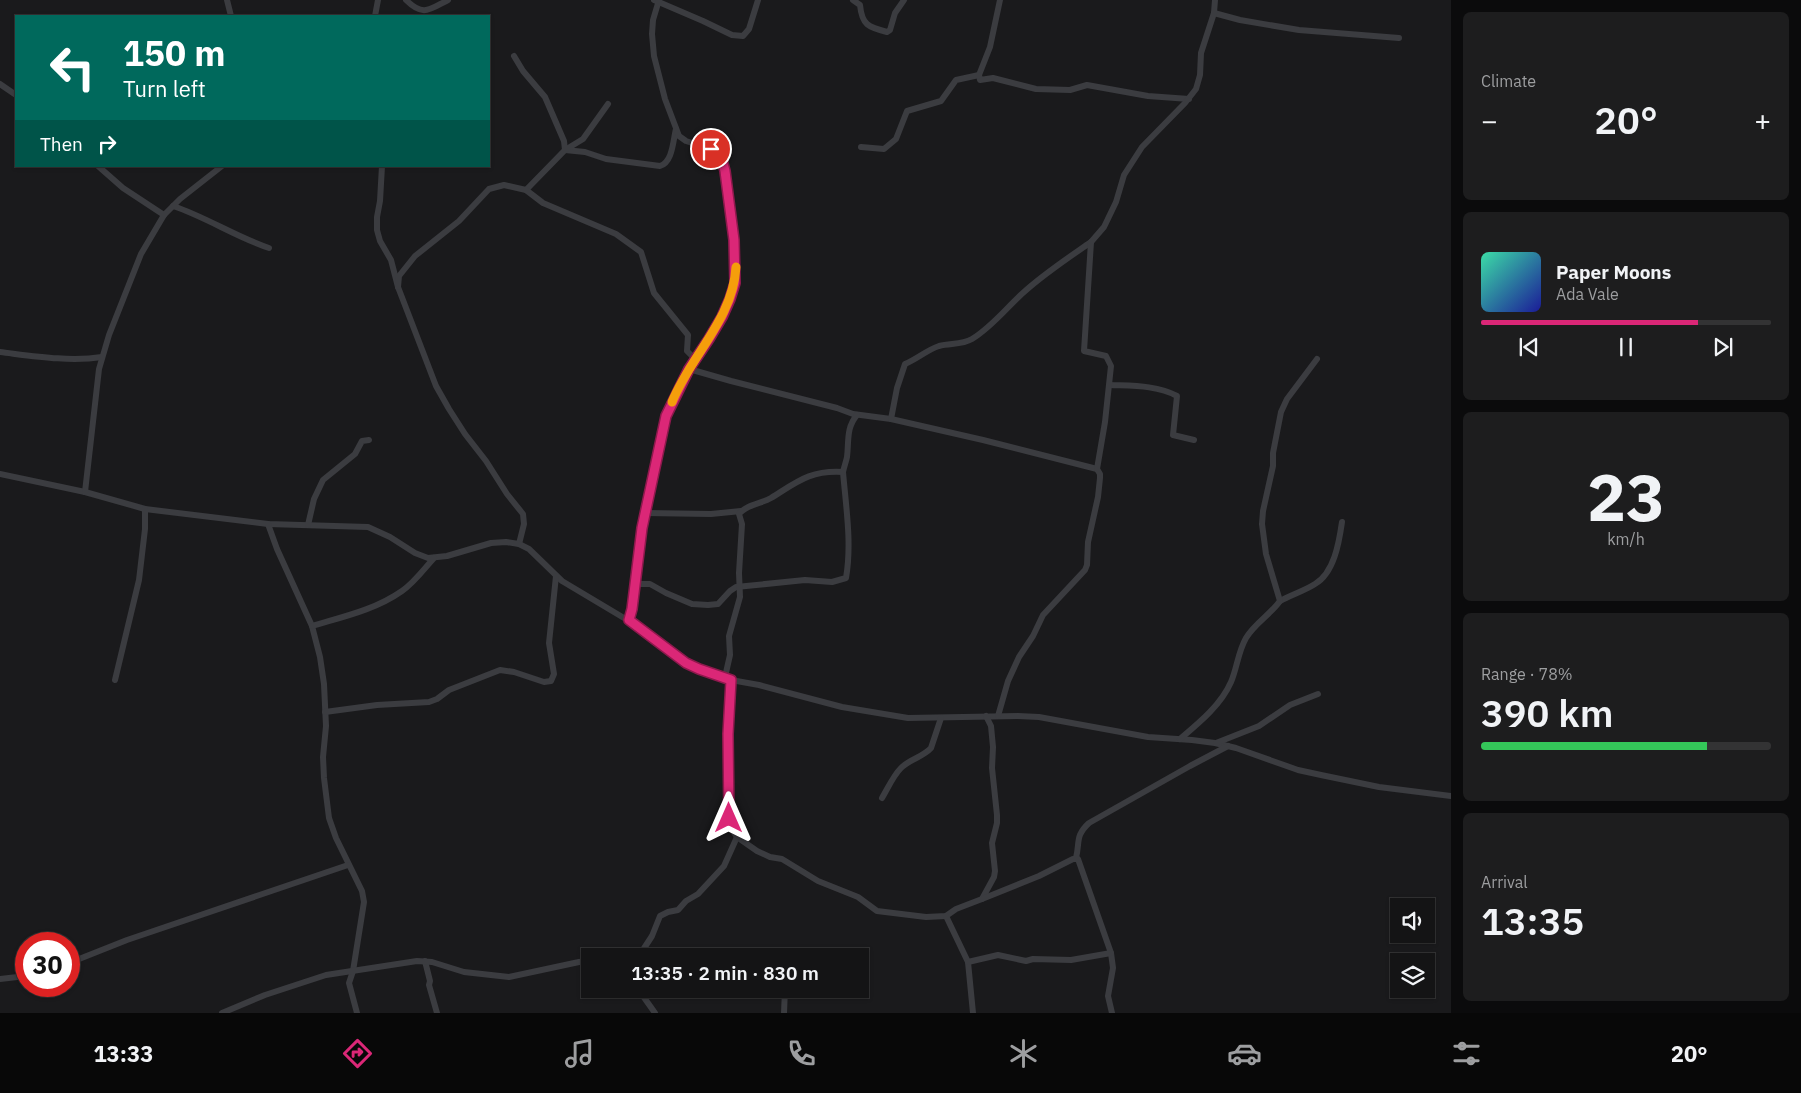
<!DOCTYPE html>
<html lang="en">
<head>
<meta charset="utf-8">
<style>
	:root { --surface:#141415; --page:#1d1d1e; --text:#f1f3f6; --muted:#9d9ea0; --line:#333334; --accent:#db2777 }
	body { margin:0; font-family:"IBM Plex Sans",sans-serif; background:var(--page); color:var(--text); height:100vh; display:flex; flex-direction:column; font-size:19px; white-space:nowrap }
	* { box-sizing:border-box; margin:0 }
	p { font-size:16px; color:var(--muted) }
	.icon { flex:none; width:28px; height:28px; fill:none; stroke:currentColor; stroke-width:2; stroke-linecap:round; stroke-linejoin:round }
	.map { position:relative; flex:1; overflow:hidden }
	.side { display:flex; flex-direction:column; gap:12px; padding:12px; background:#0b0b0c; width:350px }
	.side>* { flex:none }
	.banner { position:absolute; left:15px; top:15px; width:475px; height:152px; border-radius:0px; box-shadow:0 1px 4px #0004,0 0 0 1px var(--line); background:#00695c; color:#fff; overflow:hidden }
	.controls { position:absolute; left:1390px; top:898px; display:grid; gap:10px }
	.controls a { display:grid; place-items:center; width:45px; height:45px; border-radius:0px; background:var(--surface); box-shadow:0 1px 4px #0004,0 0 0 1px var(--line); font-size:25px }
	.speed { position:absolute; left:15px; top:932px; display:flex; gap:10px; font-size:25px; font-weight:700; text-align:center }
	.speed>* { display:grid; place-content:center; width:65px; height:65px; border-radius:50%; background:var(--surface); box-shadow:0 1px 4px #0004,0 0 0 1px var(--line); line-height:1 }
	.speed .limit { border:8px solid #d22; background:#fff; color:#111 }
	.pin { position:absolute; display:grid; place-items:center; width:42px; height:42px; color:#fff; margin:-21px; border:2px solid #fff; border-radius:50%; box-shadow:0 1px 5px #0007 }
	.me { position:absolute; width:55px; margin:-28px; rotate:0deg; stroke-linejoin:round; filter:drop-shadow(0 0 4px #0008) }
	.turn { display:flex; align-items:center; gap:18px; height:105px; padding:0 25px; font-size:22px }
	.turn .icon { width:65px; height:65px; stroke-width:2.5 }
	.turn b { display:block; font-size:35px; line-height:42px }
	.then { display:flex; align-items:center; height:48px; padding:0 25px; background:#0003; gap:10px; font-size:19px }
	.big { font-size:38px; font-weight:600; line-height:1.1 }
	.side .card { flex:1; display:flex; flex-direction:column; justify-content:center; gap:8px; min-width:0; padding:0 18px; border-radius:8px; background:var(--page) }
	.side .dial { align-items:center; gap:0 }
	.dial b { font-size:65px; line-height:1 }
	.song { display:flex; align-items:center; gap:15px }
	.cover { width:60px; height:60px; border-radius:8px; background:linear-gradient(135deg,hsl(160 70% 55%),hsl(240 70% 35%)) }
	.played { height:5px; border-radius:2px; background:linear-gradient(90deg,var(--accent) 75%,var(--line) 75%) }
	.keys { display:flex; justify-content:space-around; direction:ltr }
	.heat { display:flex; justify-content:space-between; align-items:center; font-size:28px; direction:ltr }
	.charge { height:8px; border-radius:4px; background:linear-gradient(90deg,#34c759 78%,var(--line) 0) }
	.trip { position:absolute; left:581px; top:948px; width:288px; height:50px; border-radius:0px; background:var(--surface); box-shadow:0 1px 4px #0004,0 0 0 1px var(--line); font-weight:600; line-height:50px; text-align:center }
	.dock { display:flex; height:80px; justify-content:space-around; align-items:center; background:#080808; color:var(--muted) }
	.dock .icon { width:35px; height:35px }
	.dock .on { color:var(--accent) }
	.dock b { font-size:22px; color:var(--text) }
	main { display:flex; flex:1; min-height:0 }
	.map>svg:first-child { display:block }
</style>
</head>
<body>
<main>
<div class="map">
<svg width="1451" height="1013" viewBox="0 0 1451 1013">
	<rect width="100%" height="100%" fill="#1a1a1c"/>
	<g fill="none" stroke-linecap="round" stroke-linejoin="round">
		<g stroke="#3b3c40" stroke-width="6">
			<polyline points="227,0 231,16"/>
			<path d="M 406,0 C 423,17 429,10 448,0"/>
			<polyline points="654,0 703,21 732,35 743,36 749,29 758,0"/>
			<path d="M 853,0 L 860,5 C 862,25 868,27 887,32 L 890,30 L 895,13 L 904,0"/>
			<polyline points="1000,0 990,47 979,75 980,80 993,78 1036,89 1070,90 1087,85 1148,96 1189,99"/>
			<polyline points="1214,13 1240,20 1299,30 1399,38"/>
			<polyline points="375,16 378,0"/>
			<path d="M 514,56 L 523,71 L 545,97 L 564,141 L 565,150 L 585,152 L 606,159 L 660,166 C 673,162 673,140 676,129"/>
			<polyline points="0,84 16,95"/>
			<polyline points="861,147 884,149 896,139 907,111 941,101 956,80 979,75"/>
			<polyline points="98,166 123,188 164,215"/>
			<polyline points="382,166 380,201 377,217 377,230 380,241 391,260 398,287 436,386 449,409 465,434 486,461 507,494 523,514 524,524 519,544"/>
			<polyline points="526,190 565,150 583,139 608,104"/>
			<path d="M 173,206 C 206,217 236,237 269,248"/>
			<polyline points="398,287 399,276 415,256 459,221 489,189 504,185 526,190 543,203 616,234 641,252 654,293 688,335 687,351 695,359"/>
			<path d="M 0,352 C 33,356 69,362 102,357"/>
			<polyline points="689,369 731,381 837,408 853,414 891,419 983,440 1097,469"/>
			<path d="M 1110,385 C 1131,386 1157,385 1177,396 L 1173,435 L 1194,440"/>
			<path d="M 891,419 L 897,388 L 905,364 C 917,359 927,350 939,346 C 951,343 962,345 972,339 C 992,327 1007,307 1024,292 C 1045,273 1068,258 1091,242"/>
			<polyline points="0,474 85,492 145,509 268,524 368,527 390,537 415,553 428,558 447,556 491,543 506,542 519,544 529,549 562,581 629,621 686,663 699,669 731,680 759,685 842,707 908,718 1018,716 1039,717 1148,737 1192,740 1215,743 1236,748 1298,770 1321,775 1379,787 1451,796"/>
			<polyline points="85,492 99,369 109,335 141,254 164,215 180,199 222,166"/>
			<polyline points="645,513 711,514 741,511"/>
			<polyline points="268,524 277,549 312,626 320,657 324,684 326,726 323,757 324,778 329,818 336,838 362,891 364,902 353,971 349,983 357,1013"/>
			<polyline points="308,525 314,499 323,480 355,454 362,441 369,440"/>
			<path d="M 635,584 L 650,584 L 666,593 L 692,604 L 708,605 L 718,604 L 730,591 L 736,587 L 805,580 L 832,582 L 846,578 C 852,544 846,507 843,472"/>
			<path d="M 1280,601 C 1291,595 1304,591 1315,584 C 1334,573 1339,543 1342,522"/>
			<polyline points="629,621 632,609 642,528 666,416 689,369 709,339 730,299 735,283 736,266 734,240 722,160 711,149 686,141 679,136 665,99 654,56 652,34 653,20 659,0"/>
			<path d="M 312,626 C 342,617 375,610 402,591 C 414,583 424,569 434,558"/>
			<path d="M 725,677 L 730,655 L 729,636 L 740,597 L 739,573 L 742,524 L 739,514 C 747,504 761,504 771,498 C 797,482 810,470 843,472 C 844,467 846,462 847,457 C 849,441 846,428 857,415"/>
			<polyline points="115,680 139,580 145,529 145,509"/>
			<polyline points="731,680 729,734 729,818 731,828 737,837 757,851 770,857 782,859 818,881 858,897 877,911 926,917 946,916 956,909 982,899 994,877 995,871 992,843 997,823 997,815 992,768 993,747 991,726 986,716"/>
			<polyline points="325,712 377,705 429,702 437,699 449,690 500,670 514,672 544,682 551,681 554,674 549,643 556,576"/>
			<polyline points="998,716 1008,681 1019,657 1033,636 1043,615 1085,570 1087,565 1088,542 1098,497 1100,478 1100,474 1097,469 1105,422 1111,366 1106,356 1084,351 1091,242 1104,227 1116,202 1124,175 1142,147 1185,103 1196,89 1200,75 1201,53 1214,13 1215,0"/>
			<path d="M 1180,739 C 1199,723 1221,705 1231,682 C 1237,668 1238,652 1246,638 C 1255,623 1270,615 1280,601 L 1266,554 L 1262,524 L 1263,511 L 1273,466 L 1273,453 L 1281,412 L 1287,399 L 1317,359"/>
			<polyline points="1216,743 1259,726 1290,705 1318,694"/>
			<path d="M 882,798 C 888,788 893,776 901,768 C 910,759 923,757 931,748 L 941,718"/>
			<path d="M 1076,858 C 1080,842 1075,836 1089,823 L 1190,766 L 1228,746"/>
			<polyline points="982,899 1039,876 1073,859 1078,859 1111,953 1113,968 1108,996 1112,1013"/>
			<polyline points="946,916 968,962 973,1013"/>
			<polyline points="639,956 652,936 660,916 668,912 678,910 686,901 698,894 724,866 737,837"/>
			<polyline points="425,961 430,981 429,985 437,1013"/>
			<polyline points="968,962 998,955 1026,961 1033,959 1071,960 1111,953"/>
			<polyline points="69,963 127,940 348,865"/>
			<polyline points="0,979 26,976"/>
			<polyline points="638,989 655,1013"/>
			<polyline points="222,1013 265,995 326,975 417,961 432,962 464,972 509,977 579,962 590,961"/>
			<polyline points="784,1013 785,989"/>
		</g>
	</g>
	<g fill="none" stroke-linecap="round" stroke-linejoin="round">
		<g stroke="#8e194d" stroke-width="12">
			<polyline id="route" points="711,149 722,160 725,171 734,240 735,283 730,299 722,317 709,339 689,369 666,416 642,528 632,609 629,620 686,663 699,669 731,680 728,734 729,818"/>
		</g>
		<use href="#route" stroke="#db2777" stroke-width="9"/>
		<path stroke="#f59e0b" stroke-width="9" d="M 672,402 C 691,355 733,319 736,267"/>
	</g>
</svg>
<div class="controls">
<a><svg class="icon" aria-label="sound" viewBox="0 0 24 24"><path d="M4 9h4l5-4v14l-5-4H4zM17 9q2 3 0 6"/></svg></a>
<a><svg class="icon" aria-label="layers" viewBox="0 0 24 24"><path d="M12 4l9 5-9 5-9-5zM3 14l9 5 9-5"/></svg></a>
</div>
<div class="speed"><div class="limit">30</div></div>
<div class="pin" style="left:711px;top:149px;background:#d93025"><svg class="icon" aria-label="arrive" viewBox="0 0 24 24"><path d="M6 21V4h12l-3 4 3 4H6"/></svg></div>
<svg class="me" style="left:729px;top:818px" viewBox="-20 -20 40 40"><path d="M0-17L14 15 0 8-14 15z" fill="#db2777" stroke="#fff" stroke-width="4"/></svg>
<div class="trip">13:35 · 2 min · 830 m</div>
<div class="banner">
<div class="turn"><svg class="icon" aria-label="left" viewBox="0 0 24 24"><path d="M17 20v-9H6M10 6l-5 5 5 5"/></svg><div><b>150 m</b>Turn left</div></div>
<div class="then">Then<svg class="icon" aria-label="right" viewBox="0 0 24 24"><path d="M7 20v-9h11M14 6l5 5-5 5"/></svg></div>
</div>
</div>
<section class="side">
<div class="card"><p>Climate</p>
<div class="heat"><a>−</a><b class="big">20°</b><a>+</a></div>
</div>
<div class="card">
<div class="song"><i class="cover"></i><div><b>Paper Moons</b><p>Ada Vale</p></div></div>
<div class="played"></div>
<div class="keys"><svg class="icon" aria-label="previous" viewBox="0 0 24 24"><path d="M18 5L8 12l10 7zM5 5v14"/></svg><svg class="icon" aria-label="pause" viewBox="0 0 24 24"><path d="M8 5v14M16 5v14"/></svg><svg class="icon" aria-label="next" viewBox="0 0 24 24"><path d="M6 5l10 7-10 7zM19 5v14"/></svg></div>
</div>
<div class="card dial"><b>23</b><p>km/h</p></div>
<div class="card"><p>Range · 78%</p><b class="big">390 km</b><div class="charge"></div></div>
<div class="card"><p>Arrival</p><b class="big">13:35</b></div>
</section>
</main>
<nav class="dock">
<b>13:33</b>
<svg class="icon on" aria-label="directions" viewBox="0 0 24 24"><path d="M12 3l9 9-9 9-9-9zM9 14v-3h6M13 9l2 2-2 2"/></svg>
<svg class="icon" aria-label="music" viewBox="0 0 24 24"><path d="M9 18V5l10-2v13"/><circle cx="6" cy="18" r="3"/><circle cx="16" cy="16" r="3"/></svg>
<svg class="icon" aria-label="phone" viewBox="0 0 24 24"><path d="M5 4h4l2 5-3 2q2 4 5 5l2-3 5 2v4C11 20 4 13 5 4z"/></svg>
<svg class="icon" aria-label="climate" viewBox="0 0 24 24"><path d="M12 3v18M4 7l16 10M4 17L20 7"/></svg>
<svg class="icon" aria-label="car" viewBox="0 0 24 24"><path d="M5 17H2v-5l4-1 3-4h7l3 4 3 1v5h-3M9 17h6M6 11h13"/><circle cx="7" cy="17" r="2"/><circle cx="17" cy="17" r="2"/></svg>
<svg class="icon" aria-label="filters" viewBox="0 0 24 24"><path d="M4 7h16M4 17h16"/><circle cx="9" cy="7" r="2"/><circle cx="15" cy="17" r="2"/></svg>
<b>20°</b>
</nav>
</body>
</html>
